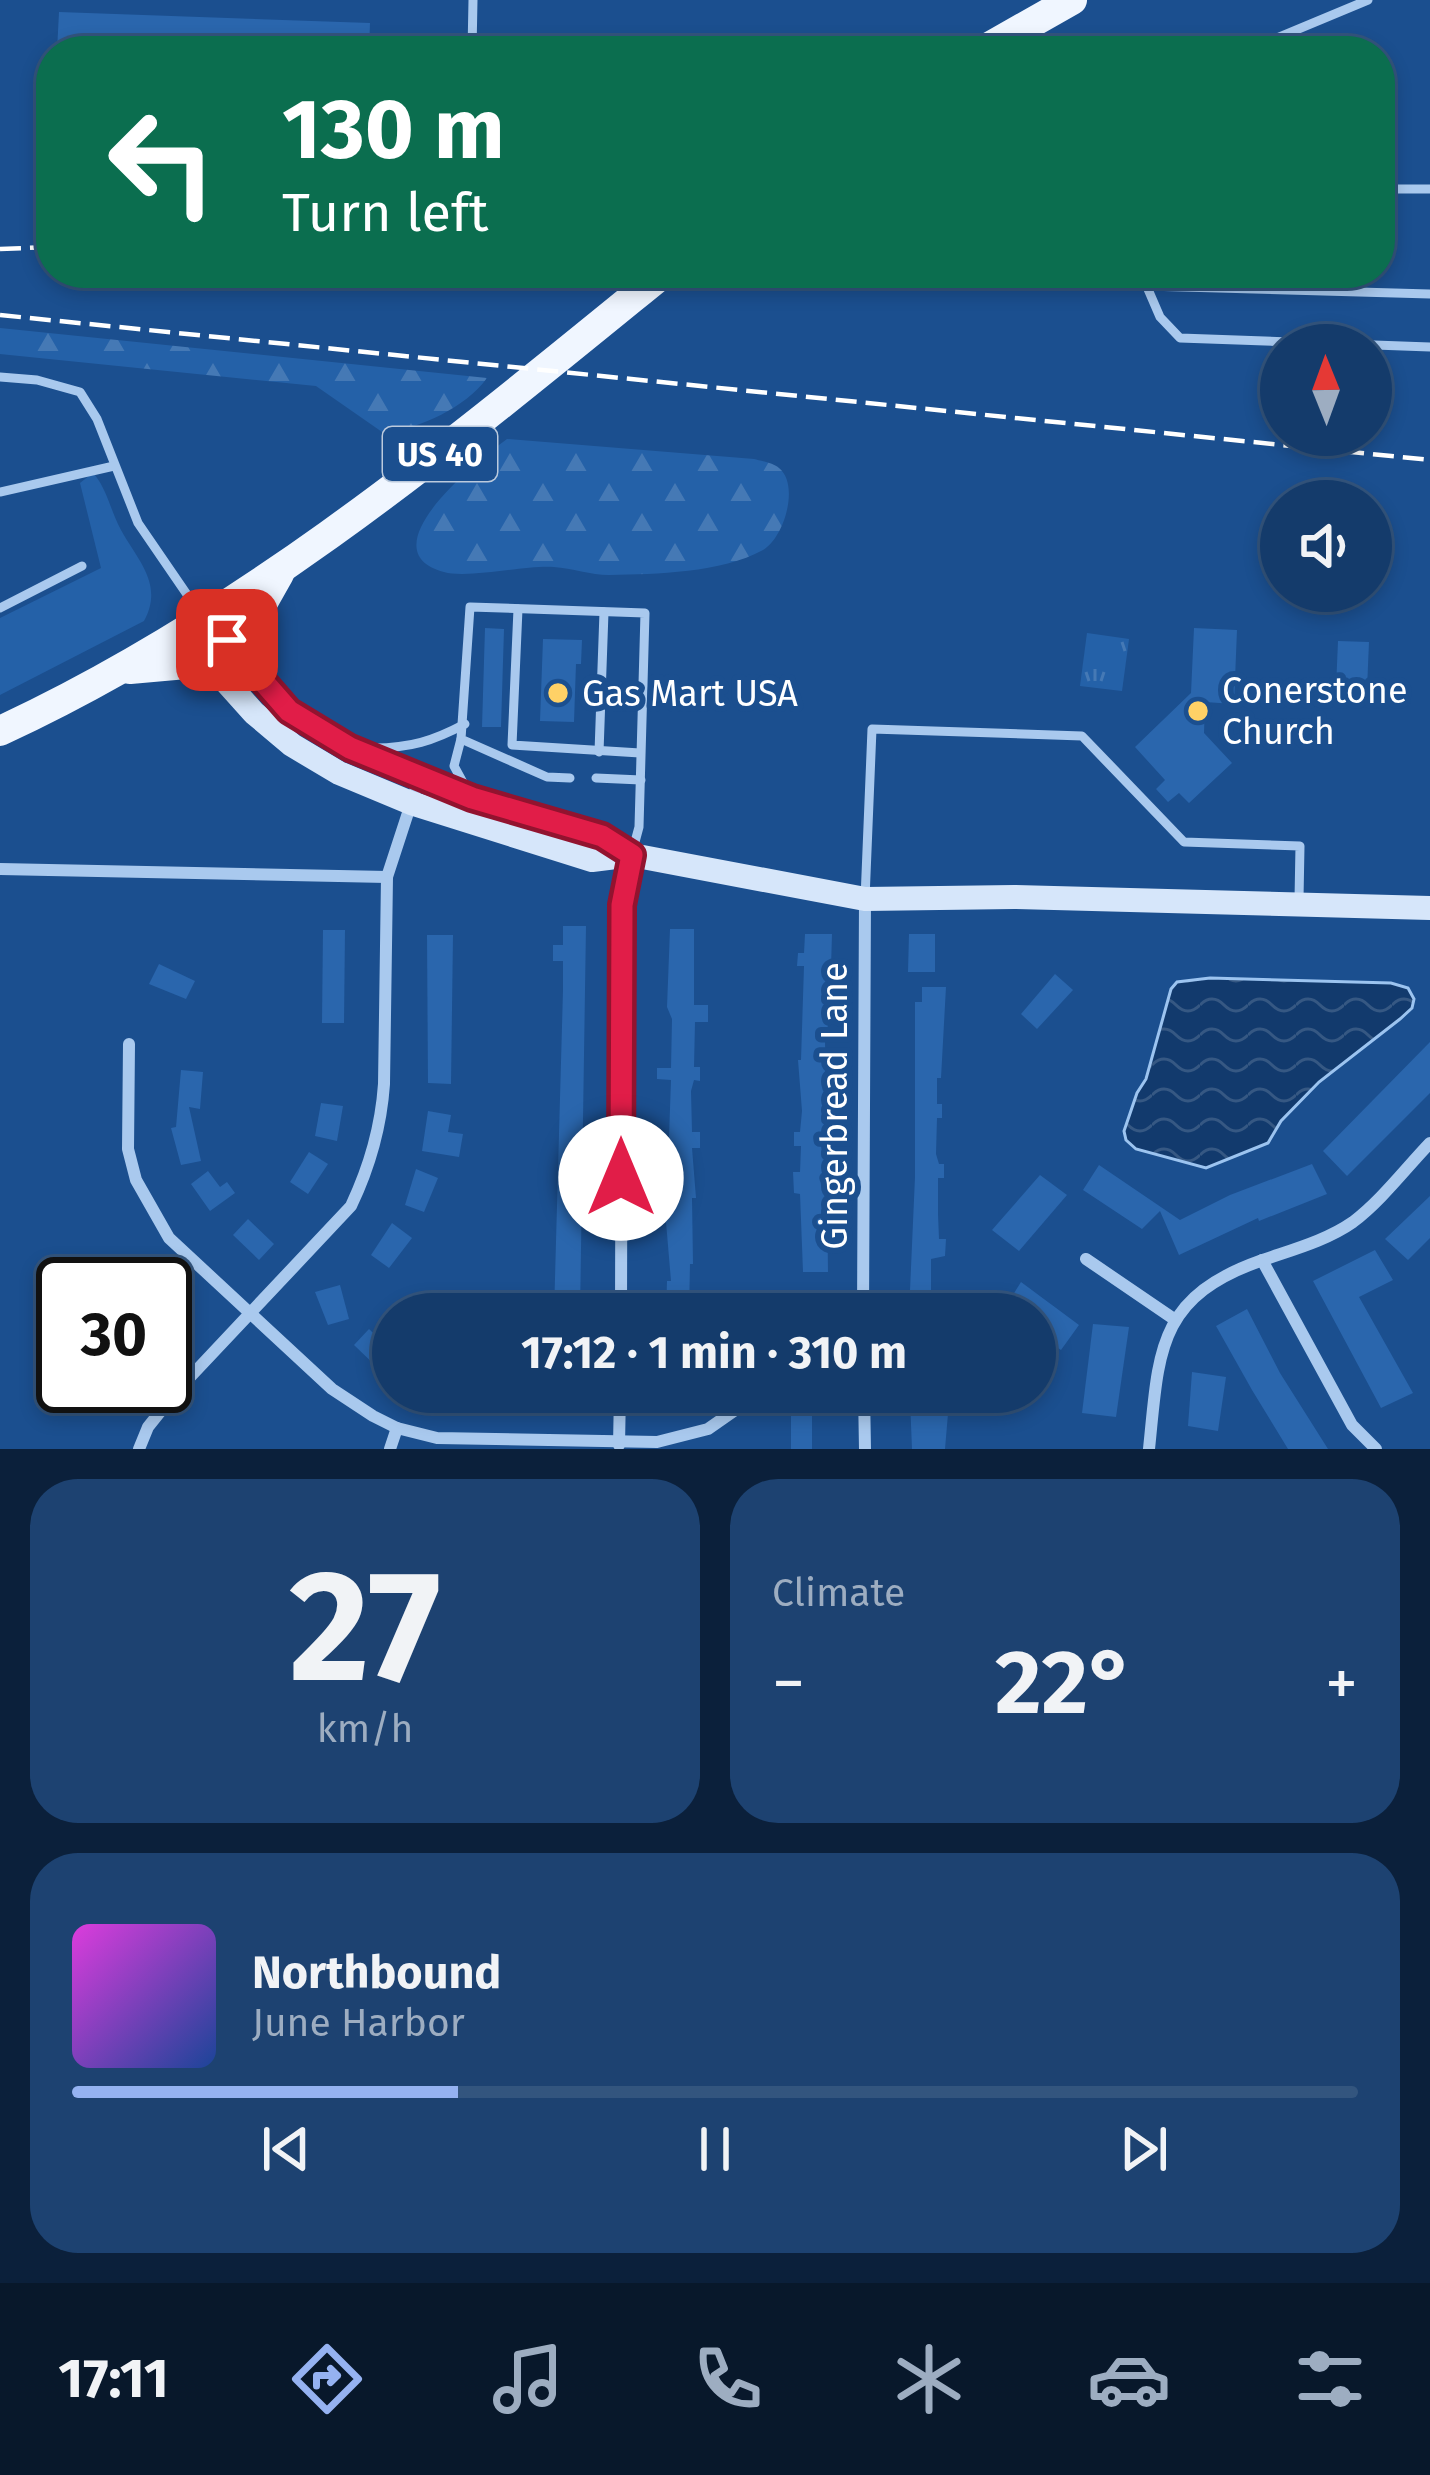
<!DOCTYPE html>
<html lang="en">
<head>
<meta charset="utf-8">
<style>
	:root { --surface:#143b6b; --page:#1d4271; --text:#f1f3f6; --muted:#9dadc1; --line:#33557e; --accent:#95b2f1 }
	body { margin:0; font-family:"Fira Sans",sans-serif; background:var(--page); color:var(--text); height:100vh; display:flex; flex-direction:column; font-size:45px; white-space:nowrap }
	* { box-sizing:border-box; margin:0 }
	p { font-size:39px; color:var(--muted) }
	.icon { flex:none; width:66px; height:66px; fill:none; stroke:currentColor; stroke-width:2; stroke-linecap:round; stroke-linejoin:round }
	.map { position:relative; height:1449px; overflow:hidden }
	.drawer { display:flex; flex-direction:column; gap:30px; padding:30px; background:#0b203b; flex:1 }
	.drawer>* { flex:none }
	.top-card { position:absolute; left:36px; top:36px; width:1359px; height:252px; border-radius:48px; box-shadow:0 6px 18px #0003,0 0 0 3px var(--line); background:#0b6e4f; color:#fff; overflow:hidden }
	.needle { width:78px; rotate:359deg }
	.tools { position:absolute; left:1260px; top:324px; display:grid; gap:24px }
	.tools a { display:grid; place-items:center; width:132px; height:132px; border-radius:50%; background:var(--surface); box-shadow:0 6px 18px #0003,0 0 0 3px var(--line); font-size:60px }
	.speed { position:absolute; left:36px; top:1257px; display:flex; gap:24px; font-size:60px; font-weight:700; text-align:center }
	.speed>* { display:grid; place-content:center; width:156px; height:156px; border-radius:50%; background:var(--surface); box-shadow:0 6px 18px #0003,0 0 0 3px var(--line); line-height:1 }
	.speed .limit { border:6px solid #111; border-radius:18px; background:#fff; color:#111 }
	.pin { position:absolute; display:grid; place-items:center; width:102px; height:102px; color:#fff; margin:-51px; border-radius:24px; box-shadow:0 6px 18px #0006 }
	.me { position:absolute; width:132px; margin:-66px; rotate:0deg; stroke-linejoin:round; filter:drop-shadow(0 0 9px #0008) }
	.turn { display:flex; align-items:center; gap:42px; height:252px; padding:0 48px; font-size:54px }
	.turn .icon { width:156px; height:156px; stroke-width:2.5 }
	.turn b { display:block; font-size:84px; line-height:102px }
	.big { font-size:90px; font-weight:700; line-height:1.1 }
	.drawer .card { flex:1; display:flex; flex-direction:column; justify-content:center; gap:18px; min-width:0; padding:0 42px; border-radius:48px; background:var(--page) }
	.drawer .dial { align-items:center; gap:0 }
	.dial b { font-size:156px; line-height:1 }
	.song { display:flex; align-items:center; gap:36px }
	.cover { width:144px; height:144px; border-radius:18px; background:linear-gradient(135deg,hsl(300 70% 55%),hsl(220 70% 35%)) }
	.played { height:12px; border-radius:6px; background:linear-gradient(90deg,var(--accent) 30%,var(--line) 30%) }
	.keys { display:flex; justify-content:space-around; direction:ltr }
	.heat { display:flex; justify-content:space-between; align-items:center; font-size:66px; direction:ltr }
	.drawer .tiles { flex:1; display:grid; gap:30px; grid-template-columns:1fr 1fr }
	.card:last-child { grid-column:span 2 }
	.trip { position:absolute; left:372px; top:1293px; width:684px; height:120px; border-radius:60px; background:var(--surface); box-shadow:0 6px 18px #0003,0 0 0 3px var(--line); font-weight:700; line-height:120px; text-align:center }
	.dock { display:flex; height:192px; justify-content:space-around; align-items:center; background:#08182b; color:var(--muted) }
	.dock .icon { width:84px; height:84px }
	.dock .on { color:var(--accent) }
	.dock b { font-size:54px; color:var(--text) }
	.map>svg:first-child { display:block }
</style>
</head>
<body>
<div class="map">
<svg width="1430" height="1449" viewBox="0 0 1430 1449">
	<defs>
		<pattern id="forest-firs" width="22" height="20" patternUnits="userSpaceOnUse" patternTransform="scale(3)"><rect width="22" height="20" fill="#2461a8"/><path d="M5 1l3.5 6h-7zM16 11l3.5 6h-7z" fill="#4579b5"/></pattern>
		<pattern id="park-tufts" width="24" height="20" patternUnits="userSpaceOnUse" patternTransform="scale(3)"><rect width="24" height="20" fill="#2461a8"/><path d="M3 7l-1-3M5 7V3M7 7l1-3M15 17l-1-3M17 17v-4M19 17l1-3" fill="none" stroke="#4579b5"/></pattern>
		<pattern id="water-waves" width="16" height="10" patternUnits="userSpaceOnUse" patternTransform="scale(3)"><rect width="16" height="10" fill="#123a6d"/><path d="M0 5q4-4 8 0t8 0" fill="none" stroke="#365883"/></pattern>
	</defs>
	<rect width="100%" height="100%" fill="#1b4f8f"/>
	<path fill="#2461a8" d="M 90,475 L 95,475 C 108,492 111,512 121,530 C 138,561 164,584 144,621 L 0,695 L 0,618 L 101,568 L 80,483 Z"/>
	<g fill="url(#forest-firs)">
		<path d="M 0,328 L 487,378 C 464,409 422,426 385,434 L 316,386 L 0,354 Z"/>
		<path d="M 507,439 L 754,459 C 761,461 774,463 779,468 C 800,485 784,538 763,550 C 721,573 656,574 609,575 C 591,575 572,568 554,567 C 524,565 468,579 444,572 C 364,550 481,458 507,439 Z"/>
	</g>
	<polygon fill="url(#park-tufts)" points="1087,633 1129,639 1122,691 1080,686"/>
	<polygon fill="url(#water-waves)" stroke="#9cc4f0" stroke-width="3" points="1210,978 1391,983 1408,988 1414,999 1412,1008 1400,1019 1319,1082 1281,1121 1268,1143 1206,1168 1136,1149 1126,1140 1124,1131 1137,1093 1146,1079 1171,989 1177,982"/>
	<g fill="#2a66ad">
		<polygon points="59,12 370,23 369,51 57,51"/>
		<polygon points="485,628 504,629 501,727 482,727"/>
		<polygon points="1194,628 1237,630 1234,704 1205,702 1204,733 1232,763 1189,803 1179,793 1168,802 1156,789 1165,780 1135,747 1191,693"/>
		<polygon points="543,639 582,640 581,664 576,664 574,722 540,721"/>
		<polygon points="1338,641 1369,642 1367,689 1336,688"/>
		<polygon points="563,926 586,926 580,1314 554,1314 563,990 563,961 553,961 553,945 563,945"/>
		<polygon points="670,929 694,929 694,1005 708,1005 708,1022 695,1022 694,1067 700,1067 700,1081 694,1080 691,1091 692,1132 700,1132 700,1148 692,1148 696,1198 692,1198 693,1264 690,1264 689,1314 666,1314 667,1281 671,1281 666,1222 671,1080 657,1079 657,1068 671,1068 672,1019 667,1007"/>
		<polygon points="323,930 345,930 344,1023 322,1023"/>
		<polygon points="805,934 832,934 831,968 826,967 828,1038 825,1038 828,1272 803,1272 800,1194 794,1193 793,1172 800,1172 801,1146 794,1146 794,1132 800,1132 802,1111 798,1060 801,1060 804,966 797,966 798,953 804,953"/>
		<polygon points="909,934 935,934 935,972 908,972"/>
		<polygon points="427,935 453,935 451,1084 428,1083"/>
		<polygon points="159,964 195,981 186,999 149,984"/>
		<polygon points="1055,974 1073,990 1037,1029 1021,1014"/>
		<polygon points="922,987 946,987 941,1078 937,1078 937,1104 942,1104 942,1118 937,1118 936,1154 939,1164 944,1164 944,1178 938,1178 938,1214 939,1239 946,1239 945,1256 931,1259 931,1313 909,1313 915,1177 915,1002 922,1002"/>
		<polygon points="1430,1042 1430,1093 1347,1176 1323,1151"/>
		<polygon points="181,1070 203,1072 200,1109 189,1107 201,1161 181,1165 171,1128 176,1127"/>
		<polygon points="321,1103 343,1106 337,1141 315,1136"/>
		<polygon points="428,1111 451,1115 448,1132 463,1134 459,1157 422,1151"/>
		<polygon points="309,1152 328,1164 308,1194 290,1182"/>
		<polygon points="1312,1164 1327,1194 1259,1221 1258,1218 1179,1255 1160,1211 1142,1229 1083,1190 1099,1165 1180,1220 1230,1195"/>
		<polygon points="416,1169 438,1178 424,1212 405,1205"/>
		<polygon points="208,1171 220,1187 227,1182 235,1193 210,1211 191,1184"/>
		<polygon points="1040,1175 1067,1195 1019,1251 992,1230"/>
		<polygon points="1430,1196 1430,1238 1408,1260 1385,1239"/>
		<polygon points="248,1219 274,1244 259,1260 233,1235"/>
		<polygon points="392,1223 412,1238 389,1268 371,1255"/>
		<polygon points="1375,1250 1393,1280 1359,1297 1413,1393 1381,1408 1313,1281"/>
		<polygon points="1021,1282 1079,1325 1061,1350 1035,1333 1035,1314 1001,1314"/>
		<polygon points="340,1285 349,1319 328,1325 315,1292"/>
		<polygon points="1247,1309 1280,1373 1328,1449 1288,1449 1252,1390 1216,1326"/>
		<polygon points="1093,1324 1129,1327 1116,1417 1082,1413"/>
		<polygon points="369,1329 393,1352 380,1370 354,1345"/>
		<polygon points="1192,1372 1226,1377 1218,1431 1188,1426"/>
		<polygon points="920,1392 942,1392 942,1402 949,1402 945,1449 912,1449 910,1400 918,1400"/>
		<rect x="791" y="1409" width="21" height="40"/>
	</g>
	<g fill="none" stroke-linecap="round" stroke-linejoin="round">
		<g stroke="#a9c9ee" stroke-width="9">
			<polyline points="472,51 473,0"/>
			<polyline points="1246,51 1368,0"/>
			<polyline points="1380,189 1430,189"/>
			<polyline points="1141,273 1160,317 1180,338 1430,347"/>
			<polyline points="1146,286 1430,294"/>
			<polyline points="0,377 37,380 80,392 97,419 138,523 199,612"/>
			<polyline points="0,492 114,466"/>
			<polyline points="0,608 82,566"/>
			<polyline points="518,609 512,745 640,753"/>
			<polyline points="461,739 454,766 466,788"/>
			<path d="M 374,748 C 410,748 433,741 465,724"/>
			<polyline points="599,752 604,612"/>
			<polyline points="570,778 547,777 461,739 470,607 645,613 639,827 632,853"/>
			<polyline points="596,778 641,780"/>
			<polyline points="865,899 872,729 1082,736 1184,842 1300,846 1299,899"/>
		</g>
		<g stroke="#a9c9ee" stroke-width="12">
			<polyline points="0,869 387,877"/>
			<polyline points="129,1044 128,1149 136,1180 169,1238 332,1389 373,1416 397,1428 437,1438 657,1442 708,1429 761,1392"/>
			<polyline points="1086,1259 1174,1319"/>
			<polyline points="1262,1260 1352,1425 1376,1449"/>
			<polyline points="621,1314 622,906 632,856"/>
			<polyline points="863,1314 865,900"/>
			<polyline points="864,1392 865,1449"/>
			<polyline points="619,1445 620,1392"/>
			<path d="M 139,1449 L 148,1427 L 176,1392 L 351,1206 C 370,1166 381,1128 384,1084 L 387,877 L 420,776"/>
			<polyline points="390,1449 397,1428"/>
			<path d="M 1149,1449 C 1159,1353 1156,1298 1260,1261 C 1291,1250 1326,1241 1353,1222 C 1381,1201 1406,1168 1430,1143"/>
		</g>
		<g stroke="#d6e6fa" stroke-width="24">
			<polyline points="206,621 219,674 254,713 292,745 339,773 411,803 592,860 632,855 865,899 1014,897 1430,908"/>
			<polyline points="208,623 247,659 289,711 350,747 472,798 602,837 632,855"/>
		</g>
		<g stroke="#f0f6ff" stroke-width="30">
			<polyline points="982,51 1072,0"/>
			<polyline points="251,664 257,613 279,574"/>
			<polyline points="130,669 186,664 219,674"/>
			<path d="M 0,731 C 246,617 454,443 663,273"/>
		</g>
		<g stroke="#fff" stroke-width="4.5" stroke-dasharray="21 9" stroke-linecap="butt">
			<polyline points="0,249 51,247"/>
			<polyline points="0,315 1430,460"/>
		</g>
	</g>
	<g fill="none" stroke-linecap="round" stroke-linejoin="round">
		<g stroke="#92132f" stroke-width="30">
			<polyline id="route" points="227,640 289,711 350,748 472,798 602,836 632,855 622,905 621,1178"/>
		</g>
		<use href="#route" stroke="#e11d48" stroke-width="21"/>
	</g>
	<g fill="#ffd166" stroke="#1b4f8f" stroke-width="4.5">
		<circle cx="558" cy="693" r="12"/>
		<circle cx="1198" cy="711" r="12"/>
	</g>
	<g text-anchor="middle" stroke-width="12" stroke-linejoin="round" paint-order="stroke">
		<rect fill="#1b4f8f" stroke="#bbcadd" stroke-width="3" x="383" y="427" width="114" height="54" rx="9"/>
		<g font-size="33" font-weight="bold" fill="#fff">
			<text x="440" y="466">US 40</text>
		</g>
		<g font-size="36" fill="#fff" stroke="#1b4f8f" text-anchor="start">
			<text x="1222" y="703">Conerstone<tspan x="1222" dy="41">Church</tspan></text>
			<text x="582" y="706">Gas Mart USA</text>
		</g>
		<g font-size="36" fill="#fff" stroke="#1b4f8f">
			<text transform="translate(834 1106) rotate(-90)" y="13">Gingerbread Lane</text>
		</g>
	</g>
</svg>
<div class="tools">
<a><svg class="needle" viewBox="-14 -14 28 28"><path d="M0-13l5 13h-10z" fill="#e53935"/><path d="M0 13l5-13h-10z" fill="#9dadc1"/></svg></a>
<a><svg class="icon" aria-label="sound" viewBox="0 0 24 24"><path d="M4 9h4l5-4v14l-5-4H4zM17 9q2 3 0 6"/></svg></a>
</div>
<div class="speed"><div class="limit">30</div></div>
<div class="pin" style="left:227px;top:640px;background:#d93025"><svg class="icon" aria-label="arrive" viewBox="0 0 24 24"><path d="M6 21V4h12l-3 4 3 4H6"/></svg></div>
<svg class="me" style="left:621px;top:1178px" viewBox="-20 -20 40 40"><circle r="19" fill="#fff"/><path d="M0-13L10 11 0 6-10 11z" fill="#e11d48"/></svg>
<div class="trip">17:12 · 1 min · 310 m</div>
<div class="top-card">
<div class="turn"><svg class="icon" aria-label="left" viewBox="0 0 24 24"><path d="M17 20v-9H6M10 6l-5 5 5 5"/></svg><div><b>130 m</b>Turn left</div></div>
</div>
</div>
<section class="drawer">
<div class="tiles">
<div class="card dial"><b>27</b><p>km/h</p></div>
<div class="card"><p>Climate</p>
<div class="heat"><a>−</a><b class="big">22°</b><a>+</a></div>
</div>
<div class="card">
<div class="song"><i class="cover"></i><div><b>Northbound</b><p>June Harbor</p></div></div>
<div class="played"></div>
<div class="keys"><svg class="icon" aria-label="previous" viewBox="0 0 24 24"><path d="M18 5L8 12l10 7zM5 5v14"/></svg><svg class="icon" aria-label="pause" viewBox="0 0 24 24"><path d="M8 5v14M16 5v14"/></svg><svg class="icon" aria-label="next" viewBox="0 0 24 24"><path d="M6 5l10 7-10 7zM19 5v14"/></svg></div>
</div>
</div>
</section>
<nav class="dock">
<b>17:11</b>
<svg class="icon on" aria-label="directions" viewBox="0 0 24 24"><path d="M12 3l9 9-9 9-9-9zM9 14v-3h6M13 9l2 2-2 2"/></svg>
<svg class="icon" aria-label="music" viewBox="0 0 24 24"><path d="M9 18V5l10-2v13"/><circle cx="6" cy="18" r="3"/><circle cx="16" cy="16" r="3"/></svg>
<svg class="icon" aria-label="phone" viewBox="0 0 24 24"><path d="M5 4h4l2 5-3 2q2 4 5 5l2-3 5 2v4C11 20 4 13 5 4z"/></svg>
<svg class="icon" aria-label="climate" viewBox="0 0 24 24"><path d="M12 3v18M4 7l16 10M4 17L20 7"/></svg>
<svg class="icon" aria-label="car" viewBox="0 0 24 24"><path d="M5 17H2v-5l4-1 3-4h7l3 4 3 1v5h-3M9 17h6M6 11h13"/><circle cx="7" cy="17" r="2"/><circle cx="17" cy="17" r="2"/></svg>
<svg class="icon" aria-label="filters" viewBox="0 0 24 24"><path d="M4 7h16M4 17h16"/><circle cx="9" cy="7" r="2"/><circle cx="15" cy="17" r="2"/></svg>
</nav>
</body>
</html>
